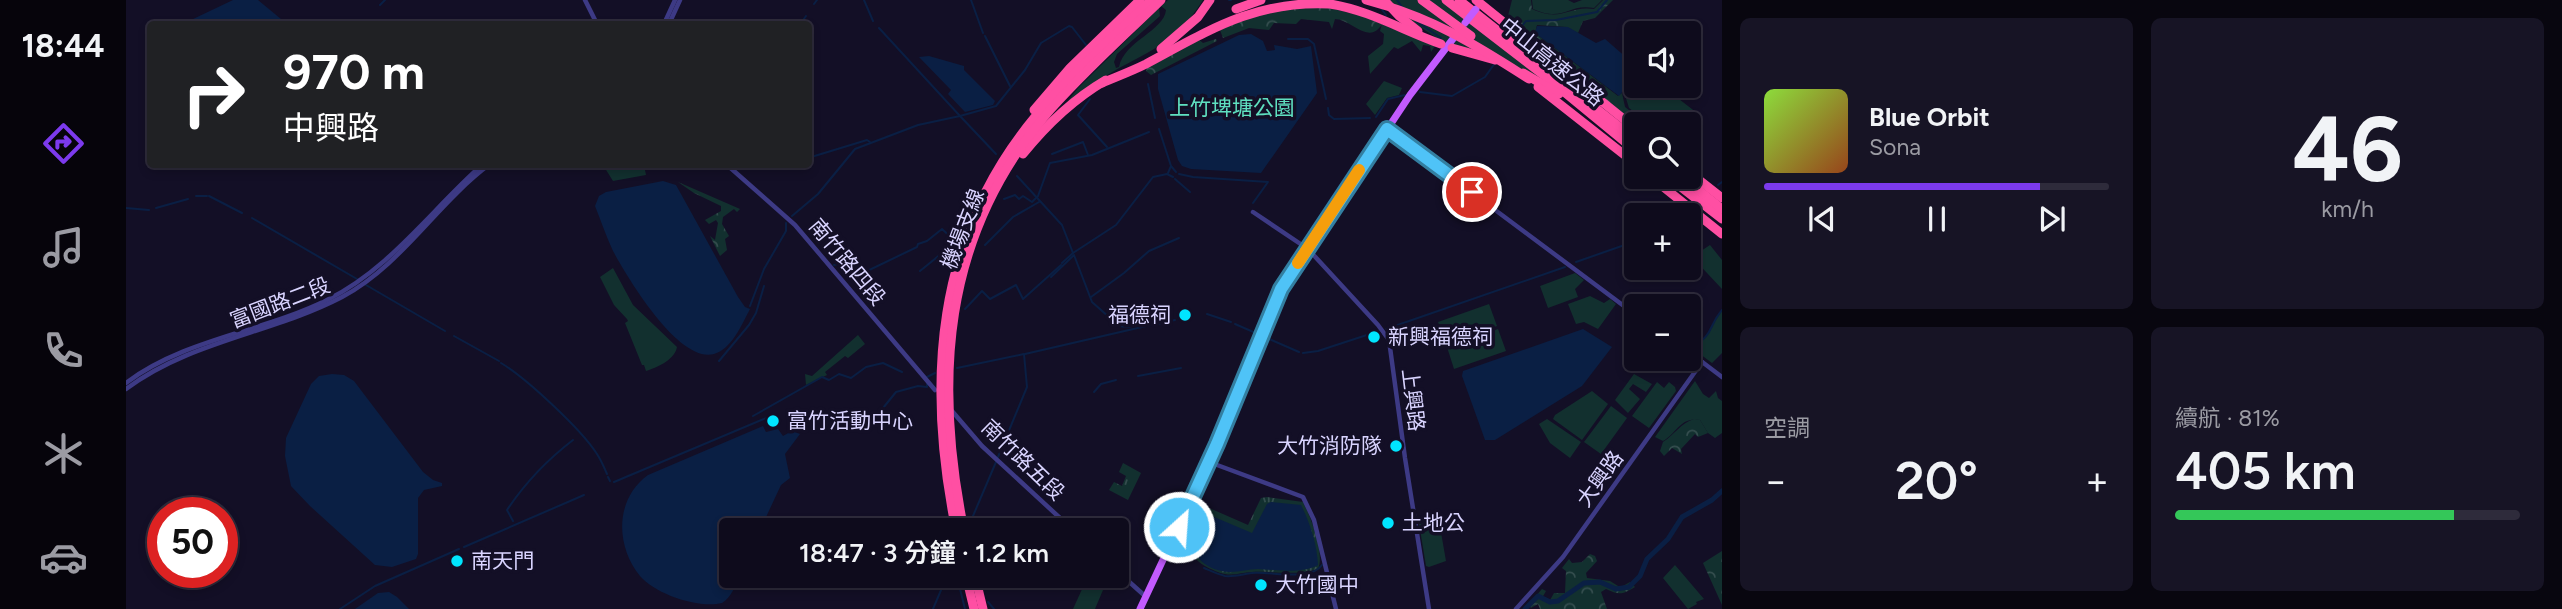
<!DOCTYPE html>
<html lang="zh-TW">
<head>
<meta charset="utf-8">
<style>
	:root { --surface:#0e0b1c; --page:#171425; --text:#f1f3f6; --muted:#9b9ba3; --line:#2e2b3b; --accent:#7c3aed }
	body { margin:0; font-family:Figtree,"Noto Sans TC",sans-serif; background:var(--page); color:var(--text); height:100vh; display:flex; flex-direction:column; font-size:26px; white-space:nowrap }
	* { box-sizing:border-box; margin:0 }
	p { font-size:23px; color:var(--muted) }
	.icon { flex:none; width:38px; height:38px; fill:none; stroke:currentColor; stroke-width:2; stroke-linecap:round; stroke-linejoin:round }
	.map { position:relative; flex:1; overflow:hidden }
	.drawer { display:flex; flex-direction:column; gap:18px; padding:18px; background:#08060f; width:840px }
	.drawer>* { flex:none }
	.guide { position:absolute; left:21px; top:21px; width:665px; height:147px; border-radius:7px; box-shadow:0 4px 10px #0003,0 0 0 2px var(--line); background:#202124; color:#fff; overflow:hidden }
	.tools { position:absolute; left:1498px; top:21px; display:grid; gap:14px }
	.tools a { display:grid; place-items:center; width:77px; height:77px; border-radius:7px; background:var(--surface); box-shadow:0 4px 10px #0003,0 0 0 2px var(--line); font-size:35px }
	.speed { position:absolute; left:21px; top:497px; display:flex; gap:14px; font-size:35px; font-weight:700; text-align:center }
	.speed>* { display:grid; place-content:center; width:91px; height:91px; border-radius:50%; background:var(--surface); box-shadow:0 4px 10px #0003,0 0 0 2px var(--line); line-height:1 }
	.speed .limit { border:10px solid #d22; background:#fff; color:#111 }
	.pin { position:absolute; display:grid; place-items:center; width:60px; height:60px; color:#fff; margin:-30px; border:4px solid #fff; border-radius:50%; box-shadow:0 2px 7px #0007 }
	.me { position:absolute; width:77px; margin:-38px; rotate:26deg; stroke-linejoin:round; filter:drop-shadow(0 0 5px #0008) }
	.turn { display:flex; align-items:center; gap:24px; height:147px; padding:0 21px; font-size:32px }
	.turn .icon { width:91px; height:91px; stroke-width:2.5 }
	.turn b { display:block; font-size:49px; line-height:60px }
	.big { font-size:52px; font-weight:600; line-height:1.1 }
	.drawer .tile { flex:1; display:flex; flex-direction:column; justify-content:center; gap:10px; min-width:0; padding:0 24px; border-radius:10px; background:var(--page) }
	.drawer .dial { align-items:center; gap:0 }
	.dial b { font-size:91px; line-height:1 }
	.song { display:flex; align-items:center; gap:21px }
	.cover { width:84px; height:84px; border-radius:10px; background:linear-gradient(135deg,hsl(90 70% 55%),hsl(20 70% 35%)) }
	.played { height:7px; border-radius:4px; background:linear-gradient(90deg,var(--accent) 80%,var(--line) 80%) }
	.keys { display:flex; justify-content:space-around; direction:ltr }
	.heat { display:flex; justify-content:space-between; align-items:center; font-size:38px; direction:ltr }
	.charge { height:10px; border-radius:5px; background:linear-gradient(90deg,#34c759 81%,var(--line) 0) }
	.drawer .tiles { flex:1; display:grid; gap:18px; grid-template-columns:repeat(2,1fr) }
	.trip { position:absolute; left:593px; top:518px; width:410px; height:70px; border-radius:7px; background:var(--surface); box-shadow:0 4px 10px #0003,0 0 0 2px var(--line); font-weight:600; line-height:70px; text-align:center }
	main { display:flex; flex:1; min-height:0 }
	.dock { display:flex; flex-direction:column; width:126px; justify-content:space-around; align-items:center; background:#06040b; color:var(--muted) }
	.dock .icon { width:49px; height:49px }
	.dock .selected { color:var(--accent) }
	.dock b { font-size:32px; color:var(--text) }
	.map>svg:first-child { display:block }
</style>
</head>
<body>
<main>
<nav class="dock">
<b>18:44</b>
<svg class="icon selected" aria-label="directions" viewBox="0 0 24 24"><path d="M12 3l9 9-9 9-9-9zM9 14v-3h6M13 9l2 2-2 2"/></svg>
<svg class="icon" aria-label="music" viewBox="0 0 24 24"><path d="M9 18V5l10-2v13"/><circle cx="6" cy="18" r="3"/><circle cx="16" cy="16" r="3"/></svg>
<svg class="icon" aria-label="phone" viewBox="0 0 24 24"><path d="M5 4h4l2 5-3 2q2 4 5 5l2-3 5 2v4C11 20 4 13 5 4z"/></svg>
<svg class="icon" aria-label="climate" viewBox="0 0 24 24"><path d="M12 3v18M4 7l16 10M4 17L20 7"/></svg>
<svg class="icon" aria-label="car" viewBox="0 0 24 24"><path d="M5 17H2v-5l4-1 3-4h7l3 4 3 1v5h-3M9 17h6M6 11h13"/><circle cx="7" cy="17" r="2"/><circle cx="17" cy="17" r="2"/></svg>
</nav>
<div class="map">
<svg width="1596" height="609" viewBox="0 0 1596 609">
	<defs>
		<pattern id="forest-crowns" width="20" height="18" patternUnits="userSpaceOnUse" patternTransform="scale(1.75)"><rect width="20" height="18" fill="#12302f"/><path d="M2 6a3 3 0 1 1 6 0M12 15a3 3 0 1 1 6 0" fill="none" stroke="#344d4e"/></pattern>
		<pattern id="park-tufts" width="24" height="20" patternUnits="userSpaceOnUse" patternTransform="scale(1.75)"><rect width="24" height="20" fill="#12302f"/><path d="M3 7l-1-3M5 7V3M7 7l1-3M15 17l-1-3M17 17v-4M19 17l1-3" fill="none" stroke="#344d4e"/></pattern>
	</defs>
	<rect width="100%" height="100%" fill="#130f26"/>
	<g fill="#12302f">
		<path d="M 1042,0 L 1077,0 C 1047,47 1022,50 978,77 C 964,85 951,96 938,106 L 952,88 L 1033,8 L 1034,16 L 991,54 L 988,62 L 990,68 L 993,67 C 998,41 1038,31 1040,10 L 1035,6 Z"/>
		<polygon points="1263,0 1317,0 1414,75 1412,77 1317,42 1285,21"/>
		<path d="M 1406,0 L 1442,0 L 1448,3 L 1456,0 L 1476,0 L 1468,8 C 1441,3 1439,23 1407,9 Z"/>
		<polygon points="1256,24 1309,46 1305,52 1304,46 1297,45 1295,52 1286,41 1272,49 1268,47 1244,74 1242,56 1257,44 1258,34 1254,31"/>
		<polygon points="1510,78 1510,86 1536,86 1575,116 1569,133 1563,139 1563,124 1524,124 1503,108 1499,95 1503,85"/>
		<polygon points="1258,81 1276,88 1273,95 1261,98 1249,115 1240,104"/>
		<polygon points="477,165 518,165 520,175 487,181"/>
		<polygon points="1584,245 1596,260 1596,289 1566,257"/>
		<path d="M 487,268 L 507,305 L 551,347 C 549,359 533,367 520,371 L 518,365 L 516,365 L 499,323 L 502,321 L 501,319 L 488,305 L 474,277 Z"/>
		<polygon points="1449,273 1458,280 1449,289 1452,297 1422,308 1414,286"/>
		<polygon points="1464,296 1478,303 1484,299 1490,304 1472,329 1458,322 1450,324 1442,304"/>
		<polygon points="1363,304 1371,326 1320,344 1312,322"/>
		<path d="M 1596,311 L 1596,353 L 1586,363 L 1566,348 C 1588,335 1582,329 1596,311 Z"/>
		<polygon points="1372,329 1380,351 1328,369 1321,347"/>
		<polygon points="732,335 739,344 722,358 719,356 699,372 701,375 699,376 680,385 679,374 686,376"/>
		<polygon points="1508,374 1526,384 1520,392 1507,384 1503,389 1514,399 1502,413 1489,400"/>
		<path d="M 1569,381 L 1577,394 L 1583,398 L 1590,391 L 1592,398 L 1596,401 L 1596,433 L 1589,438 L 1582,433 L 1574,420 C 1555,416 1551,433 1537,441 L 1529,437 Z"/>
		<polygon points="1531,382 1538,388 1543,382 1549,387 1550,391 1523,428 1506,416"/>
		<polygon points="1466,391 1482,404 1456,440 1427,419 1429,415"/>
		<polygon points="1485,406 1501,418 1475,454 1458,442"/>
		<polygon points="1421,419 1455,442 1444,458 1424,443 1413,424"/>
		<polygon points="1310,513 1312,515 1320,561 1303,567 1300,566 1292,517"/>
		<polygon points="1549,565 1578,599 1570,602 1571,604 1562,609 1537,578"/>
		<polygon points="967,581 973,584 977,590 969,609 947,609 957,587"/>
	</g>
	<g fill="url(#forest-crowns)">
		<path d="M 1386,0 L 1405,0 L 1406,9 C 1437,23 1442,5 1468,9 L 1477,0 L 1487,0 L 1469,18 L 1457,21 L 1452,33 L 1441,27 L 1411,25 L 1409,33 L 1492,96 L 1496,93 L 1499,107 L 1521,124 L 1510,124 L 1395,32 L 1396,29 L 1382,16 Z"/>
		<path d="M 1199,7 L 1236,16 L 1256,24 C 1243,46 1225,19 1209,19 L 1206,29 L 1203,22 L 1175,19 L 1170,24 L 1148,23 L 1143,30 L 1123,28 L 1097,38 L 1094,30 L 1146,8 Z"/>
		<polygon points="1071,38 1077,43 1090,39 1091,41 1025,75 1020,71 1021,68"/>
		<polygon points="552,182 614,209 611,212 608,209 597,217 596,224 603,236 599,239 601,250 594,256 584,236 589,240 592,223 590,220 583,224 579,220 595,211 595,206 568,193"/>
		<path d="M 1568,419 L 1574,420 L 1582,433 L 1572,437 L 1569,434 L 1555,449 L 1556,454 L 1546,448 L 1538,456 L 1534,451 L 1537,442 C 1549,434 1554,424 1568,419 Z"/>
		<polygon points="1596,551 1596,605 1577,563"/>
		<path d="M 1464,554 L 1469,556 L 1471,561 L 1460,573 L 1461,578 L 1484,581 L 1492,586 L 1497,586 L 1504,582 L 1509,587 C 1496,595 1493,595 1480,589 L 1475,592 L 1481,609 L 1414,609 L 1412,604 L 1405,608 L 1403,604 L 1416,589 L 1420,591 L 1416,598 L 1423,602 L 1428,593 L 1439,593 L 1440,571 L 1436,568 L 1443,559 L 1446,563 L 1456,562 Z"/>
	</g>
	<g fill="url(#park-tufts)">
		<polygon points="997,463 1015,473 1002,500 983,490 988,482 996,486 1000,476 993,472"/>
		<path d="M 1141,497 L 1177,502 C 1185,517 1199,554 1192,569 C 1170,576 1148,571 1126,572 C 1117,572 1108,576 1099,574 C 1092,573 1085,569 1079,566 C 1053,552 1066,526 1074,504 L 1122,525 L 1135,498 Z"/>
	</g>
	<g fill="#0a1f44">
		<polygon points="107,0 132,0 161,24 62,24 65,20"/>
		<polygon points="1411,26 1442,27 1470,43 1479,39 1510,66 1510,75 1493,96 1409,33"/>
		<polygon points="1125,34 1137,41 1141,51 1149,50 1148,45 1171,49 1185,46 1191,93 1135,173 1065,169 1056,166 1052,160 1032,89 1032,74 1113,35"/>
		<polygon points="803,56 838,66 838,70 869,101 867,105 839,112 822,94 825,90 793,57"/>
		<path d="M 537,181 L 550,185 L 612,297 L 619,307 L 624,309 C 616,324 606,349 588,354 C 553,364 501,277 487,251 C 480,236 475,221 469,206 L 473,196 L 480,192 Z"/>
		<polygon points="1457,329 1486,347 1456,386 1369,440 1359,440 1336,376 1337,371"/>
		<polygon points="206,374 218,375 228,381 297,472 307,480 316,483 316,486 298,490 292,498 292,554 290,559 266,567 249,565 184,506 165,486 159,456 160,438 185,384 193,376"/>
		<path d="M 637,426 L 640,432 L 652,429 L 657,436 L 666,431 L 674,434 L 659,454 L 664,478 L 655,485 L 634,530 L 606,530 L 606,576 L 614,576 C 609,585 606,597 596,603 C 573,609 529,594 514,576 C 489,545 489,499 522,475 Z"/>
		<path d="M 1145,502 L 1175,505 C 1184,523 1191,544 1192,565 C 1176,574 1150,570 1132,569 C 1123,569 1114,572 1104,572 C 1070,570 1055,542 1076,514 L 1081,514 L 1126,533 L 1141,504 Z"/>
		<polygon points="263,592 271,597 283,609 229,609 252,593"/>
	</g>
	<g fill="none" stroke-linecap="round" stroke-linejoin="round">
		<g stroke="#0a1f44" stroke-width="2">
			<polyline points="738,0 747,21"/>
			<polyline points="845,0 857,33"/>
			<polyline points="1103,0 1105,0"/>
			<polyline points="1271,0 1276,7"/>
			<polyline points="688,4 691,0"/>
			<polyline points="254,5 259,0"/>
			<polyline points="1254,7 1260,15"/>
			<polyline points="1290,21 1315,38"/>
			<polyline points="638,23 656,23"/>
			<polyline points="661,23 675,23 680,16"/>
			<polyline points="234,24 239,20"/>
			<polyline points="753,28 834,116 870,106 899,70 915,43 943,26 946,27 960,45"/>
			<polyline points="1392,31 1400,21 1430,20 1471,12 1481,0"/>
			<polyline points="859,36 884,86"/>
			<polyline points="1162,39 1182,39 1188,44 1200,99"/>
			<polyline points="1022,84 1029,118"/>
			<polyline points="1294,92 1326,96 1359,77 1369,63"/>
			<polyline points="964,99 952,115 981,147"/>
			<polyline points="1202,108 1203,115 1208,119 1244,118"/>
			<polyline points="1250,117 1262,99 1279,95"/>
			<polyline points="1033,129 1045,166"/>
			<polyline points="926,154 957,142 962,155"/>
			<polyline points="682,158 741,140 744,142"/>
			<polyline points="542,167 555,164"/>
			<polyline points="1042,173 1045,166 1050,172"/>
			<polyline points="1053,174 1067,177 1142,182 1127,203"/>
			<polyline points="891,176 936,225 947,253 936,263"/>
			<polyline points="1049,179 1064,192"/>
			<polyline points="1592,185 1596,182"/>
			<polyline points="70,196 81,196"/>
			<polyline points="83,196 116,213"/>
			<polyline points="878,199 889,195 893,199 897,196 906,202 912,196 924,163 966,155 1023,132"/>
			<polyline points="0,208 23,210"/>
			<polyline points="30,208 62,199"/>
			<polyline points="666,216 692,194 729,149 792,125 834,116 870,154"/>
			<polyline points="126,218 231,279"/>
			<polyline points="859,245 887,217 913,202"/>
			<polyline points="947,253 990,225 1027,177 1041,174 1047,177"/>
			<polyline points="1450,262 1510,241"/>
			<polyline points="708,265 716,263 725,274 732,271 735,274 791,247 792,244 801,241 816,229 828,240"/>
			<polyline points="794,271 826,245 827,240"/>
			<polyline points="925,277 948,255 966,302 993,326 1002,327 1037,320 1038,322"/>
			<polyline points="240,285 319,331"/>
			<polyline points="965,297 998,273 1023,251 1053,238"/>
			<polyline points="624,306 638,269 660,231 660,223"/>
			<polyline points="839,309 856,291 864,299 890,285 897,299 935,265"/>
			<polyline points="1081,314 1105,322"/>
			<polyline points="1031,324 1049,320"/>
			<polyline points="1109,324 1132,334"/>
			<polyline points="1260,329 1439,267"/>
			<polyline points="328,336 373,361"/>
			<polyline points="1141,338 1173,352"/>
			<path d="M 1565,348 C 1589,334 1581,328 1596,310"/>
			<polyline points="1177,353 1192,351 1253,331"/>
			<polyline points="899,354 1029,324"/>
			<polyline points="593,361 623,325 630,313 638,286"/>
			<path d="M 375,363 C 400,378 455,429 471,454 C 475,460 478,467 481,474"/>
			<polyline points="831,368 898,354 901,387 872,457"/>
			<polyline points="1012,376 1055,368"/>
			<polyline points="801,377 809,373"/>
			<polyline points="968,392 975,384 990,380"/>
			<polyline points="627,416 696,377 703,380 713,374 725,378 740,367 757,363 776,372"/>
			<polyline points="710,429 724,427 753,413 770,392 792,386 801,387 801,384"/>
			<polyline points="482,477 484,481"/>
			<polyline points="488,482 645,416"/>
			<path d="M 387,521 L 381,510 C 399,483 421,460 447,440"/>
			<polyline points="844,523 870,462"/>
			<polyline points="338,547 458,495"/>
			<path d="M 1078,568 C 1085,571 1091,574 1099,576 C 1109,577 1117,574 1126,573 C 1145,571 1184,582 1196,565"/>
			<polyline points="834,589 839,609"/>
			<polyline points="862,602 868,609"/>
			<polyline points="214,609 249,586 333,549"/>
			<polyline points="807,609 821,576"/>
		</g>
		<polyline stroke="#0a1f44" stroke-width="5" points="1399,609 1412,596 1424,602 1432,601 1458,583 1474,582 1490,589 1503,587 1514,576 1521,559 1542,539 1556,517 1586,500 1596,491"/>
		<g stroke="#3d3a85" stroke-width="4.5">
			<polyline points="459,0 471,24"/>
			<polyline points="538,24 549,0"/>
			<polyline points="543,24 554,0"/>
			<polyline points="1262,130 1510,315"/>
			<polyline points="600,164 669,225 809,390"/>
			<polyline points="1127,212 1182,249 1252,325 1263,340 1279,458 1303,609"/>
			<polyline points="1563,352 1596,377"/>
			<path d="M 0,383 C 58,339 137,332 201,300 C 264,269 305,210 357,164"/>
			<path d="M 0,389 C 64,341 147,333 216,297 C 276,265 310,204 364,164"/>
			<polyline points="826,411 856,446 947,530"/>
			<polyline points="1083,462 1177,497 1188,520 1210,609"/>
			<polyline points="990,570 1019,596"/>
			<polyline points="1390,609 1437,557 1576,362"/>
		</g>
		<polyline stroke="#c25bff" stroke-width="7" points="1014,609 1083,462 1155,289 1284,95 1333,31"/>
		<g stroke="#ff4fa3" stroke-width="9">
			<polyline points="1258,0 1273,16 1292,31"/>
			<polyline points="1320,0 1420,77 1510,151"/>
			<polyline points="1333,0 1510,140"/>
			<polyline points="1110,9 1135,0"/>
			<polyline points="1326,48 1369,60"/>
			<polyline points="1035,49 1072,17 1084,0"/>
			<polyline points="1397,73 1433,94"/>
			<path d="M 976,83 C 990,77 1006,71 1020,64 C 1082,31 1129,0 1204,4 C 1243,10 1278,31 1315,44"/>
			<polyline points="1412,87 1510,164"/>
			<polyline points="908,110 944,68 1014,0"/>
			<path d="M 897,154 C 921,124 946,100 980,80"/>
			<polyline points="1563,172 1596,198"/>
			<polyline points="1525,177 1596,234"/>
			<polyline points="1542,177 1596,219"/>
			<polyline points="1556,177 1596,209"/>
			<path d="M 830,530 C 800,383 809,237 909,117 C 944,75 986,38 1025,0"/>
			<path d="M 838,530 C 808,382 816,238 918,117 C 954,75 996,38 1035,0"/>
			<polyline points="840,576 848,609"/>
			<polyline points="849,576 857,609"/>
		</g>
		<polyline stroke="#c25bff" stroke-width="7" points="1339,23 1350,9"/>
		<g stroke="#ff4fa3" stroke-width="9">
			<path d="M 1240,0 C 1305,17 1347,43 1403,79"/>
			<polyline points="1296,0 1345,36"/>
			<polyline points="1350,0 1510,129"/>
		</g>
	</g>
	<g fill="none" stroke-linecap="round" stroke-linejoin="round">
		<g stroke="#337fa1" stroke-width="18">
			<polyline id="route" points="1053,527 1091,444 1155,289 1261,129 1346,192"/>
		</g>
		<use href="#route" stroke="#4fc3f7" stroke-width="12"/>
		<polyline stroke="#f59e0b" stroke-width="12" points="1172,263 1233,170"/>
	</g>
	<g fill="#00e5ff" stroke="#130f26" stroke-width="2.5">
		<circle cx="1059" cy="315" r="7"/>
		<circle cx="1248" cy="337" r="7"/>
		<circle cx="647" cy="421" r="7"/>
		<circle cx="1270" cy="446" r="7"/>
		<circle cx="1262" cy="523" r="7"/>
		<circle cx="331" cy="561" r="7"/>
		<circle cx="1135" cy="585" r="7"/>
	</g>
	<g text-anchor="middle" stroke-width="7" stroke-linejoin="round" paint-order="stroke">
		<g font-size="21" fill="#d9d4ff" stroke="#130f26">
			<text transform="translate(1426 62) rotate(39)" y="7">中山高速公路</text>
			<text transform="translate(837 229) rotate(-69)" y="7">機場支線</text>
			<text transform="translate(721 262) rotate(50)" y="7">南竹路四段</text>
			<text transform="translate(154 303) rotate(-21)" y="7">富國路二段</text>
			<text transform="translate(1287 400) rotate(83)" y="7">上興路</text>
			<text transform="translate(897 460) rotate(44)" y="7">南竹路五段</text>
			<text transform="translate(1474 479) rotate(-54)" y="7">大興路</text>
		</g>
		<g font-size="21" fill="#5fe0c0" stroke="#130f26">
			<text x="1106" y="115">上竹埤塘公園</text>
		</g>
		<g font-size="21" fill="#d9d4ff" stroke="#130f26" text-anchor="start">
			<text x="1045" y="322" text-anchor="end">福德祠</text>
			<text x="1262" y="344">新興福德祠</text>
			<text x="661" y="428">富竹活動中心</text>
			<text x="1256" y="453" text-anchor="end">大竹消防隊</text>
			<text x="1276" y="530">土地公</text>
			<text x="345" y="568">南天門</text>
			<text x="1149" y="592">大竹國中</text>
		</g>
	</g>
</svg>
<div class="tools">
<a><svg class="icon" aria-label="sound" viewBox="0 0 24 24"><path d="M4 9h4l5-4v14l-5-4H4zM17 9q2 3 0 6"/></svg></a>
<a><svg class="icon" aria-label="search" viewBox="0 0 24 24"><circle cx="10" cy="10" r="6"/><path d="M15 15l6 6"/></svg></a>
<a>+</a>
<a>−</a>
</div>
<div class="speed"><div class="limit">50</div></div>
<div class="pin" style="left:1346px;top:192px;background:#d93025"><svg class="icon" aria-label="arrive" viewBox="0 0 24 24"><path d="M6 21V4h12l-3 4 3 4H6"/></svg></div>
<svg class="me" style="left:1053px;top:527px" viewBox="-20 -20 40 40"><circle r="17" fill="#4fc3f7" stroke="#fff" stroke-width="3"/><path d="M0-11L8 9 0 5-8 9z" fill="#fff"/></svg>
<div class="trip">18:47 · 3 分鐘 · 1.2 km</div>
<div class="guide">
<div class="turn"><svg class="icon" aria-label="right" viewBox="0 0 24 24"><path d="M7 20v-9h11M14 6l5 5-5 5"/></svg><div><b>970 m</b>中興路</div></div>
</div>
</div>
<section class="drawer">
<div class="tiles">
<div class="tile">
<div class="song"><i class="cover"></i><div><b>Blue Orbit</b><p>Sona</p></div></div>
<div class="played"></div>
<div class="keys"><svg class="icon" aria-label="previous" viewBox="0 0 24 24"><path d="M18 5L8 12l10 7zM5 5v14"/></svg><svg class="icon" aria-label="pause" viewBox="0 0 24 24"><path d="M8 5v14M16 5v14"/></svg><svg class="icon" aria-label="next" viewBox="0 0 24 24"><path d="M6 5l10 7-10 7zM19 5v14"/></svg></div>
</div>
<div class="tile dial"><b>46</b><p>km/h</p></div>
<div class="tile"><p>空調</p>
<div class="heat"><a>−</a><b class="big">20°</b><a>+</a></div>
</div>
<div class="tile"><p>續航 · 81%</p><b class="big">405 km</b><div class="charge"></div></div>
</div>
</section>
</main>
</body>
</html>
